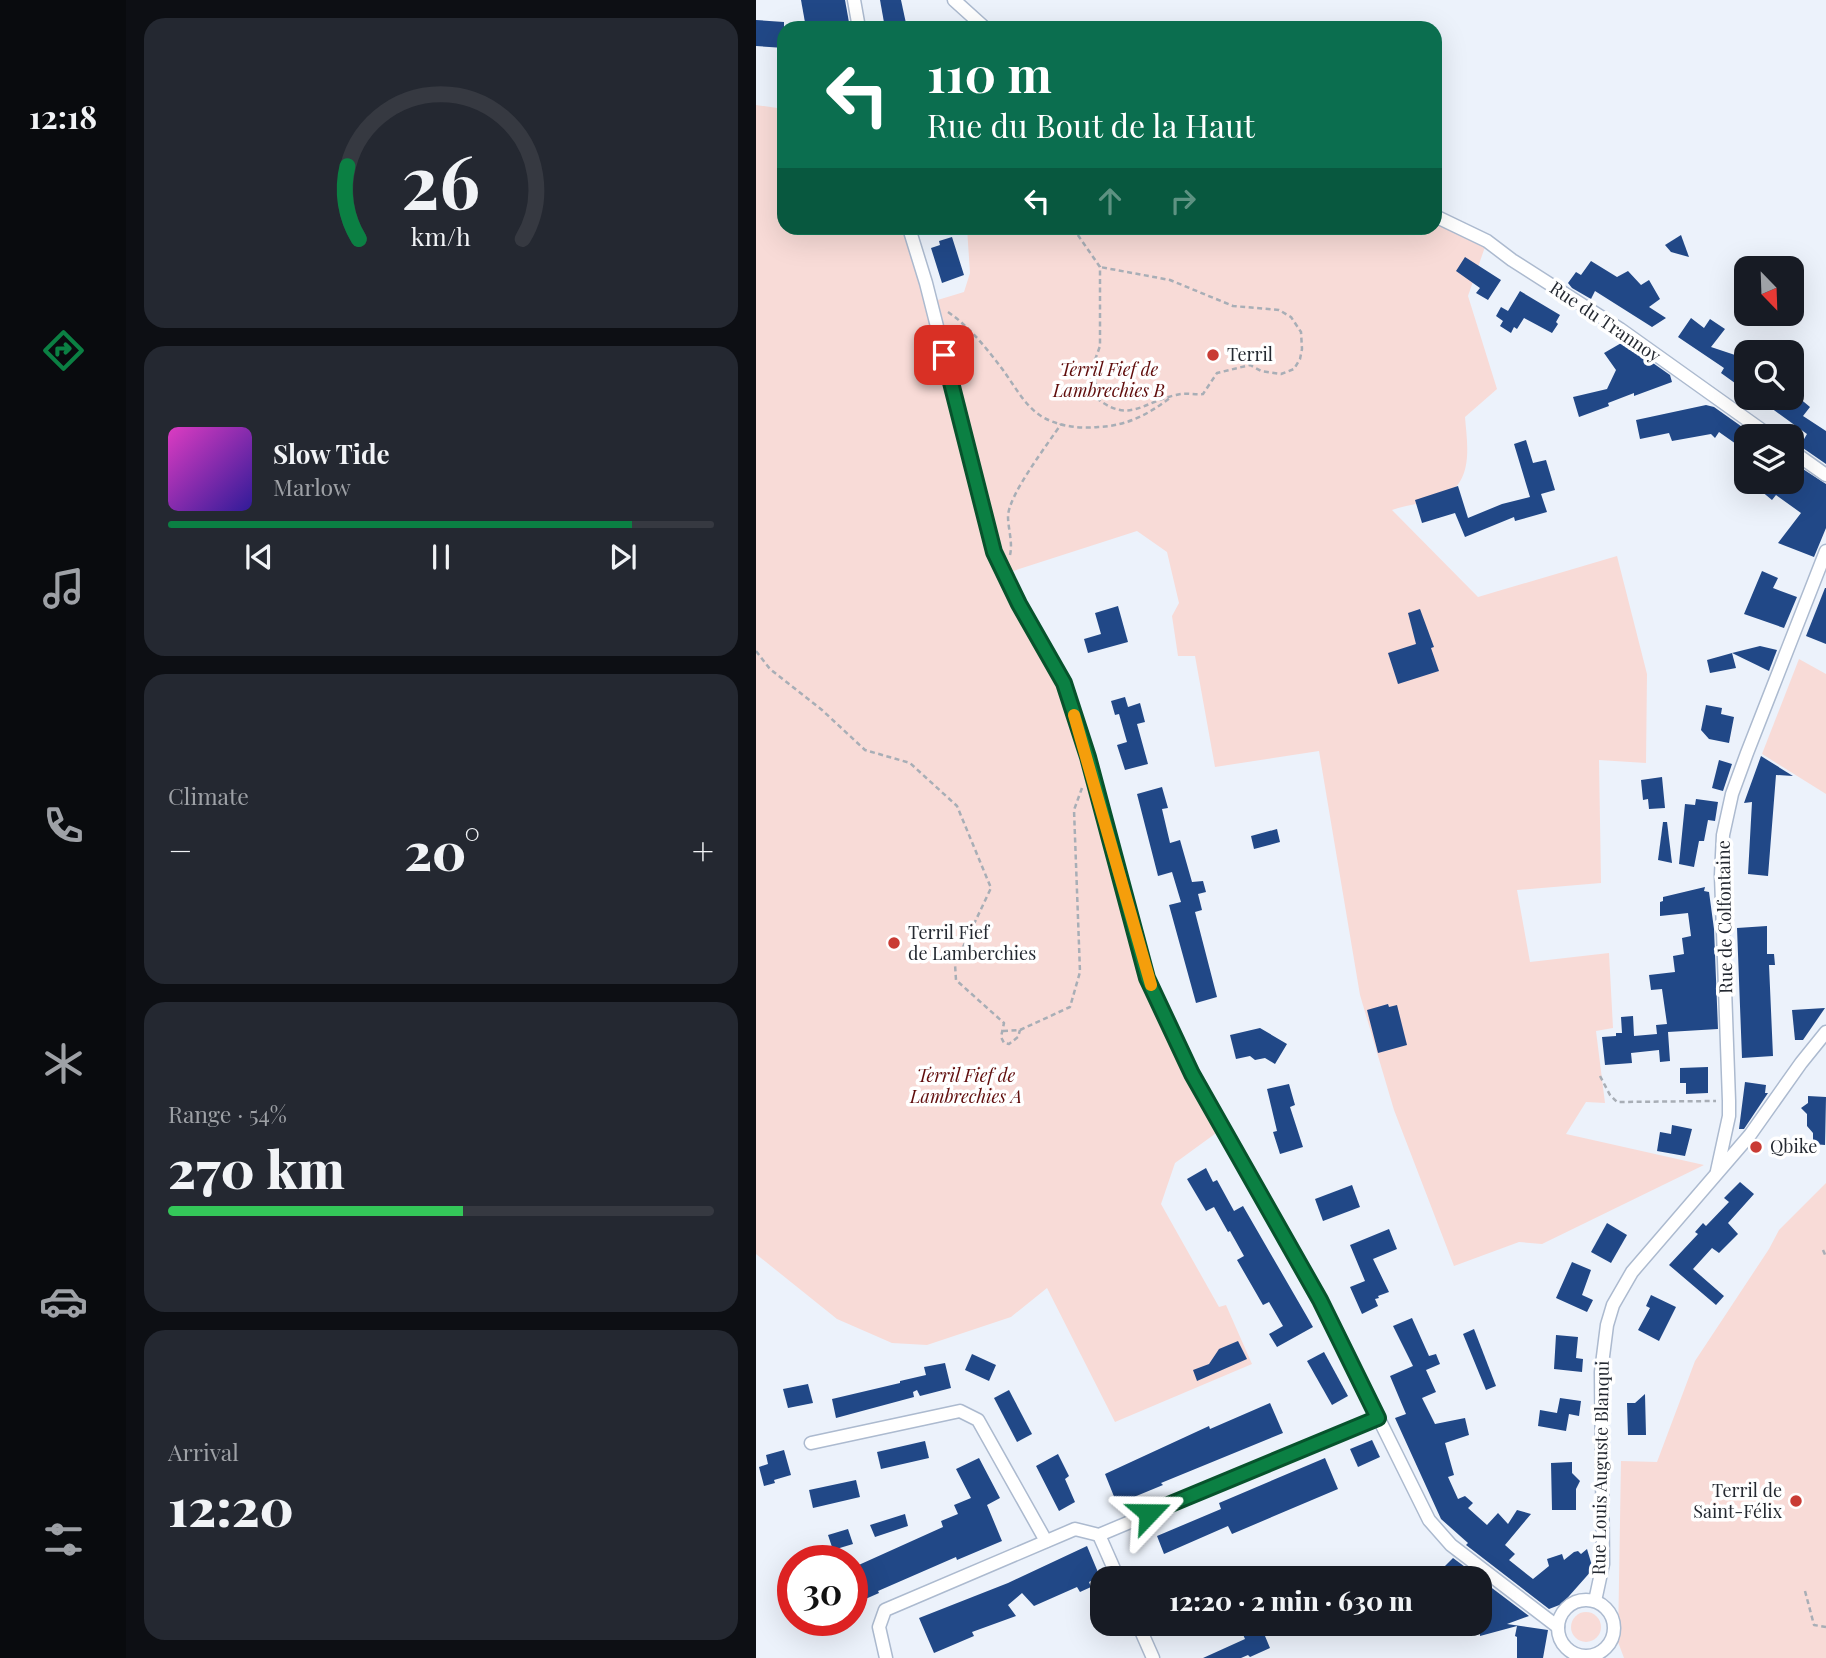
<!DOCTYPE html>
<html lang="en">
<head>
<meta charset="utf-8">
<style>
	:root { --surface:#171b24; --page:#242831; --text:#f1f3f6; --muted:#9ea1a6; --line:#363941; --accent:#0b8043 }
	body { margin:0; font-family:"Playfair Display",serif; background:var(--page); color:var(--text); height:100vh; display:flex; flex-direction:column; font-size:26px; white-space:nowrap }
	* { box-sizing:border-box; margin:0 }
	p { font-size:23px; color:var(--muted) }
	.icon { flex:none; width:38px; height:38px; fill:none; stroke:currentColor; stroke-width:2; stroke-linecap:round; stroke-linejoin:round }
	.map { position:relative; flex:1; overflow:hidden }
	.drawer { display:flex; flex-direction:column; gap:18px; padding:18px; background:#0d0f14; width:630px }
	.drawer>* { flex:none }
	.guide { position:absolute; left:21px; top:21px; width:665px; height:214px; border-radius:21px; box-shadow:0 7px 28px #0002; background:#0b6e4f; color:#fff; overflow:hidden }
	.needle { width:46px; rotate:157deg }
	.fabs { position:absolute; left:978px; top:256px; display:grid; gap:14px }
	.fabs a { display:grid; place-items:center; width:70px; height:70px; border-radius:14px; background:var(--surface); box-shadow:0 7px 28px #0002; font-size:35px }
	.speed { position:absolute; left:21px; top:1545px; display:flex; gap:14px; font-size:35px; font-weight:700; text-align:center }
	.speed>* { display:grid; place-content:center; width:91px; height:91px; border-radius:50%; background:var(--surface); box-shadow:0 7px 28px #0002; line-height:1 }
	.speed .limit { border:10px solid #d22; background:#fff; color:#111 }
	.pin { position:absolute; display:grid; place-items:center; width:60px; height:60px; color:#fff; margin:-30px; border-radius:14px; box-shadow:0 4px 10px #0006 }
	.me { position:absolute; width:77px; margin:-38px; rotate:67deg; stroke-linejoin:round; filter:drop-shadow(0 0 5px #0008) }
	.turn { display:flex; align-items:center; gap:24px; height:147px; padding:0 35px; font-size:32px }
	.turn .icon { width:91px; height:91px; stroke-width:2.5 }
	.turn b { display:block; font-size:49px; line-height:60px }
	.lanes { display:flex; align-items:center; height:66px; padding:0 35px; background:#0003; justify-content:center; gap:35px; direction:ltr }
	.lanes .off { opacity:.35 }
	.big { font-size:52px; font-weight:800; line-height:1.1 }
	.drawer .tile { flex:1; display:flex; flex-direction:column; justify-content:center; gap:10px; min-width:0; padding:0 24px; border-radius:21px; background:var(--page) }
	.drawer .dial { align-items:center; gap:0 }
	.dial svg { height:182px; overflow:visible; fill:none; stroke:var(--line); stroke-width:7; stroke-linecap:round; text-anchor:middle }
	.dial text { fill:var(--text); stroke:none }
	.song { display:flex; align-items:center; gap:21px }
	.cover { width:84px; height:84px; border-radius:10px; background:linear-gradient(135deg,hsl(310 70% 55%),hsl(250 70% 35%)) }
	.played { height:7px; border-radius:4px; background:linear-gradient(90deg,var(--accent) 85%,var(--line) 85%) }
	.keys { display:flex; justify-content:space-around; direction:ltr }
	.heat { display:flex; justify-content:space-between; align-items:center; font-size:38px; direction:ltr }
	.charge { height:10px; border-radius:5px; background:linear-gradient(90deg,#34c759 54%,var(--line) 0) }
	.trip { position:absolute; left:334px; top:1566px; width:402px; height:70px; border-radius:21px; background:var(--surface); box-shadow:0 7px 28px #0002; font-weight:800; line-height:70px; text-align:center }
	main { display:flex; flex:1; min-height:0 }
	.tab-bar { display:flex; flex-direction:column; width:126px; justify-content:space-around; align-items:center; background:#090b0e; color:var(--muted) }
	.tab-bar .icon { width:49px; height:49px }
	.tab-bar .active { color:var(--accent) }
	.tab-bar b { font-size:32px; color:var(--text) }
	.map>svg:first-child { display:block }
</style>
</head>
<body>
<main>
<nav class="tab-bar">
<b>12:18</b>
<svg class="icon active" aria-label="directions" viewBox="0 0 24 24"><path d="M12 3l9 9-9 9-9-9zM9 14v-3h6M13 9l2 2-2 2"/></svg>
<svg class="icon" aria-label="music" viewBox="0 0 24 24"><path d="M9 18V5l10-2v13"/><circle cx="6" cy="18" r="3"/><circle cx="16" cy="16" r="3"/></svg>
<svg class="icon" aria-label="phone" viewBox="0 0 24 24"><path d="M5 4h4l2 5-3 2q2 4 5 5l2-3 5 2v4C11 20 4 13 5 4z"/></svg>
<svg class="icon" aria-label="climate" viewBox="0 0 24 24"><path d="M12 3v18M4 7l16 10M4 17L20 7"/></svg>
<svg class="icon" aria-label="car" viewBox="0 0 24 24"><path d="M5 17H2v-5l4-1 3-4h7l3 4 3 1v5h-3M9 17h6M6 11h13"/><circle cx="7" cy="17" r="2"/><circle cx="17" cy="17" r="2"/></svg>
<svg class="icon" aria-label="filters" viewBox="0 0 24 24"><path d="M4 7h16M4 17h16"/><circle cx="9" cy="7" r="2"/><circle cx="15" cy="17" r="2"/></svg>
</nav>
<section class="drawer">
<div class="tile dial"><svg viewBox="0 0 100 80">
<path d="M14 69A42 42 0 1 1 86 69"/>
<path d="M14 69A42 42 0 0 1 9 37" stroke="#0b8043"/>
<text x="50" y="56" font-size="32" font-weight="700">26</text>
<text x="50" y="72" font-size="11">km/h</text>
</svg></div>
<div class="tile">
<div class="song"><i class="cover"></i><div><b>Slow Tide</b><p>Marlow</p></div></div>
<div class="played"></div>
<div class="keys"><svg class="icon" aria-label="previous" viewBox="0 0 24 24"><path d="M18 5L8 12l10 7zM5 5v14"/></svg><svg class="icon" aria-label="pause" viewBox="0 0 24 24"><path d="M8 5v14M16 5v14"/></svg><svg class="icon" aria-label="next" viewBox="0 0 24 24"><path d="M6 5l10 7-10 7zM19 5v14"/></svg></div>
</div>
<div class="tile"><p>Climate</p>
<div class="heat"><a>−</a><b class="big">20°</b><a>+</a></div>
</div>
<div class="tile"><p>Range · 54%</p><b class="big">270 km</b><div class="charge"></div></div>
<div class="tile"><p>Arrival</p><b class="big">12:20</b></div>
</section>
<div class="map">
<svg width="1070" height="1658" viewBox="0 0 1070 1658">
	<rect width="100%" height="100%" fill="#ecf2fb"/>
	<g fill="#f8dbd7">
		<path d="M 0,105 L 28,109 L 28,228 L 153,228 L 175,302 L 208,292 L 214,273 L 211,228 L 679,228 L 679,224 L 731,241 L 712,296 L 741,389 L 709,417 C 711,443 718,479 690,495 C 675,503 652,504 636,510 L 722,597 L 861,556 L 891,674 L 890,763 L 843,760 L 845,883 L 761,890 L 774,962 L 853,953 L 857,1028 L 840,1031 L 849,1103 L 830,1102 L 810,1134 L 948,1165 L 786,1244 L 763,1242 L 698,1266 L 638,1110 L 604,995 L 563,751 L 459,767 L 439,656 L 422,656 L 416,616 L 423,603 L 411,552 L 381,531 L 248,574 L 308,683 L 392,978 L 467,1128 L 419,1163 L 405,1204 L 463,1307 L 470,1305 L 496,1364 L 359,1422 L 291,1288 L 255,1317 L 171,1345 L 136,1343 L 81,1319 L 0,1254 Z"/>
		<polygon points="1043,659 1070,674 1070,794 1006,754"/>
		<polygon points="1070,1183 1070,1658 868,1658 862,1642 865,1461 901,1462 939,1361 1013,1249 1023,1230"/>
		<circle cx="830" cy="1627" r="15"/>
	</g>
	<g fill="#214887">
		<polygon points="45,0 89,0 94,28 50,28"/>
		<polygon points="124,0 145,0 151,28 129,28"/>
		<polygon points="0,20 28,22 28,48 0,46"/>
		<polygon points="925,235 933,257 915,252 909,245"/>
		<polygon points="196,237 208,275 186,283 175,248 184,245 183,241"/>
		<polygon points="709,257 745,280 732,300 720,293 724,288 700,271"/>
		<polygon points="835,261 861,277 872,271 885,285 893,280 904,299 893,307 910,318 896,327 839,291 835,299 816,288 812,283 820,272 825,275"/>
		<polygon points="764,291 804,315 800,322 802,324 796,333 768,318 761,329 758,327 755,333 744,326 747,321 740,316 745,307 752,311"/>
		<polygon points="935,318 948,328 954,319 969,329 955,347 979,355 982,350 990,356 990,391 965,373 968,368 922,337"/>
		<polygon points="867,342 914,375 916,382 878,396 878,393 852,403 853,406 823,417 817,397 851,389 860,370 848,353"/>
		<polygon points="1000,397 1042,397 1054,407 1047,416 1070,431 1070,464 1044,446 1051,434"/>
		<polygon points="950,405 958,407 999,436 990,436 990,451 963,432 959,438 955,434 916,441 913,433 884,439 880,420"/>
		<polygon points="770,440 777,463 790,460 799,490 785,494 791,512 759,521 758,517 709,537 699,513 666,523 659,500 702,486 712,518 746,504 774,497 758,444"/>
		<polygon points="1036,462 1070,484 1070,528 1058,557 1022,543 1045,513 1020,495 1016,500 993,481 1036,481"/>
		<polygon points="1006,571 1022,578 1017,588 1041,597 1028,628 988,614"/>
		<polygon points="1069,588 1070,588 1070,644 1050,636"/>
		<polygon points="362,606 372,642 332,653 328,639 345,634 339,613"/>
		<polygon points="664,609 678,647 675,648 683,671 642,684 632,653 660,644 652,613"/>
		<polygon points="1004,646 1021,650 1013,671 976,653"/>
		<polygon points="976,653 980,668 954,673 951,660"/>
		<polygon points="369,697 372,707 384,703 389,722 381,724 392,764 369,770 361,745 371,742 363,714 359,715 355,701"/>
		<polygon points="950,705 966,708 965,714 978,717 973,743 953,739 945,730"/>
		<polygon points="1005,756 1037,776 1020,775 1012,876 992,874 996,802 988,803"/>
		<polygon points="963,760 976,764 967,791 956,788"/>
		<polygon points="906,777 909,808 893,809 892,799 887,800 885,780"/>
		<polygon points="406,787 412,808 406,809 414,843 424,840 436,882 447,881 450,892 442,894 446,910 439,912 461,997 440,1003 413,905 425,902 416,872 402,876 381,794"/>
		<polygon points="940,799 962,802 959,821 952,820 948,841 943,841 938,867 923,864 929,804 939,805"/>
		<polygon points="907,822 911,822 916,863 902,860"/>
		<polygon points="521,829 524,842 498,849 495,836"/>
		<polygon points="949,887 948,891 953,892 958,929 962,1029 912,1032 914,1061 904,1062 903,1050 875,1053 876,1063 849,1065 846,1037 860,1036 860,1033 866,1033 865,1017 877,1016 878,1036 901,1034 900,1025 911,1024 906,989 895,990 893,975 919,972 917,956 928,954 926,938 935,936 932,913 904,916 904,902 907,901 907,897"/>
		<polygon points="1011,926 1011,954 1018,954 1019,965 1013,965 1017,1056 986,1058 981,928"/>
		<polygon points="632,1004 633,1007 641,1005 651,1045 622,1053 611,1010"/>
		<polygon points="1069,1008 1047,1040 1039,1040 1036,1010"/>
		<polygon points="504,1028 531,1044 519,1064 509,1058 499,1060 494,1056 480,1059 474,1035"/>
		<polygon points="952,1067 952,1093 930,1094 930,1083 924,1083 924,1068"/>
		<polygon points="989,1082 1010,1085 1009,1093 1012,1093 988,1129 983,1129"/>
		<polygon points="533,1084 539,1105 534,1107 547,1147 524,1154 517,1132 521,1131 511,1089"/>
		<polygon points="1052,1096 1070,1097 1069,1145 1057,1144 1057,1133 1051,1126 1051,1114 1045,1108 1052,1103"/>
		<polygon points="916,1125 936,1129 929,1156 901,1151 904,1132 915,1134"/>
		<polygon points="450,1168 457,1182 461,1180 478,1211 487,1206 557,1327 521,1347 513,1334 527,1326 513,1302 507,1305 481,1260 488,1256 474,1231 472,1232 458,1207 450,1211 431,1179"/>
		<polygon points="984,1182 998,1194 972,1223 982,1234 963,1253 956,1248 937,1269 968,1296 960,1305 913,1265 942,1234 939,1232 947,1223 950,1226 973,1202 968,1198"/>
		<polygon points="596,1185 604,1207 567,1221 559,1199"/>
		<polygon points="851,1223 871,1235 855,1263 835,1252"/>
		<polygon points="633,1229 641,1249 617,1259 633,1292 622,1296 623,1298 619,1299 622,1306 606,1314 594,1287 609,1281 594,1245"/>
		<polygon points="816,1262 835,1270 826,1295 837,1300 831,1312 800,1298"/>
		<polygon points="895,1295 920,1307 903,1341 882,1330 894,1308 890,1306"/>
		<polygon points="656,1318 673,1356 680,1354 684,1364 670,1370 680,1392 666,1398 679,1424 709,1418 713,1435 689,1443 698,1475 692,1477 702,1499 709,1496 717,1503 712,1508 731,1525 742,1513 752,1524 761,1510 775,1514 749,1545 759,1554 753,1560 777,1579 793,1566 791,1559 806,1554 808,1560 818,1552 822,1551 825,1554 831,1549 837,1569 806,1604 793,1609 710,1545 712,1543 685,1519 639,1418 650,1414 634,1376 657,1366 637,1326"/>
		<polygon points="718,1329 740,1386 730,1390 707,1334"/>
		<polygon points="800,1335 822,1337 820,1358 827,1359 826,1372 798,1369"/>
		<polygon points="482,1341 491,1359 441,1381 437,1370 453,1364 463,1349"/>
		<polygon points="568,1352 592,1396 576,1405 551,1361"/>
		<polygon points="216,1354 240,1365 233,1381 209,1370"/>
		<polygon points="189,1363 195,1388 164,1396 161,1390 157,1392 158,1397 80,1418 76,1399 144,1383 144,1381 170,1375 168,1367"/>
		<polygon points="52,1384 57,1403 32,1408 27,1389"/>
		<polygon points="253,1390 276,1434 261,1442 238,1398"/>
		<polygon points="889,1394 890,1435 872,1435 871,1403 879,1403"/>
		<polygon points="804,1398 825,1401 823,1416 813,1414 810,1431 782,1426 784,1410 801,1413"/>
		<polygon points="514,1403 527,1433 405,1483 407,1485 361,1504 349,1474 453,1426 454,1429"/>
		<polygon points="616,1440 624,1457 602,1467 594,1449"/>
		<polygon points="169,1441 173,1458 125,1469 121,1452"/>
		<polygon points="28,1450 35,1475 18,1480 19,1483 8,1486 3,1467 12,1464 10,1455"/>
		<polygon points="302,1454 313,1476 309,1479 319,1502 303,1511 280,1466"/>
		<polygon points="223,1458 244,1498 231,1505 246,1541 201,1560 200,1557 122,1591 123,1593 96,1605 96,1568 187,1527 185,1521 202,1514 198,1505 215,1498 200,1469"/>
		<polygon points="569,1458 582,1489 476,1534 472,1526 408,1554 401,1536 465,1509 463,1503"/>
		<polygon points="816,1462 816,1473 824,1481 820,1489 820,1510 796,1510 795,1463"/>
		<polygon points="100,1480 104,1497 57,1508 53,1490"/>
		<polygon points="149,1514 152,1526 119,1537 114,1525"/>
		<polygon points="92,1529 97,1544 77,1550 72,1535"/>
		<polygon points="331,1546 344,1577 333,1582 335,1587 324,1592 321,1587 278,1606 266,1593 252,1605 260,1616 216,1632 218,1636 178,1653 163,1618 252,1583"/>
		<polygon points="697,1558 724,1578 692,1578 684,1571"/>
		<polygon points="724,1579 773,1616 751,1624 792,1630 787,1658 761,1658 761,1637 759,1636 761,1626 724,1636"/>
		<polygon points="497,1624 504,1624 514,1648 494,1657 492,1655 485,1658 447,1658 489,1639 485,1630"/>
	</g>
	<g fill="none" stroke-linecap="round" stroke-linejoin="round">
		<g stroke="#acbacf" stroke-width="15">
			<g id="street">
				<polyline points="98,0 103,28"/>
				<polyline points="198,0 229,28"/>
				<polyline points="679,216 731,241 756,260 864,329 1014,436"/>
				<polyline points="153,228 170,283 238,552 263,604 308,683 332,757 392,978 436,1074 564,1300 673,1520 695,1545 802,1627"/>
				<polyline points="1036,451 1070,475"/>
				<polyline points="961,1171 973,1116 973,1101 965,875 967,835 976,794 991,753 1070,551"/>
				<polyline points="55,1443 204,1411 222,1420 290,1541"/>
				<polyline points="343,1535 362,1578"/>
				<circle cx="830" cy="1628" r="28"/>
				<polyline points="839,1601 847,1564 845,1372 851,1325 857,1305 876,1272 994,1135 1045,1063 1070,1032"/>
				<polyline points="382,1624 397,1658"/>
				<polyline points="130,1658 123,1627 129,1610 319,1529 343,1535 622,1418"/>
			</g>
		</g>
		<g stroke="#a8aeb6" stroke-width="2.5" stroke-dasharray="5 3.5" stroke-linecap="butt">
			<path d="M 317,228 L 344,267 L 344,346 L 339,360 L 339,381 L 343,400 C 374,423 387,402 420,395 C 429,392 437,395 447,394 L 461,373 L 494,365 L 505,371 L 525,374 L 538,369 L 544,359 L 546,349 L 545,332 L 535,317 L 523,310 L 477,306 L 414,280 L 344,267"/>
			<path d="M 192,312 C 214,327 231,349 247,370 C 258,385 269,406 285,416 C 301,426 323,429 342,427 C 371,426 393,414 415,397"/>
			<path d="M 254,555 C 257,542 252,529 252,516 C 253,494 292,444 305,424"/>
			<polyline points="0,651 14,669 66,710 109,750 154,763 201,806 235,888 199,964 200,980 248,1023 245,1037 248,1043 253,1044 262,1037 264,1030"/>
			<polyline points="247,1031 264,1030 314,1007 324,972 318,810 326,788"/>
			<polyline points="844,1076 854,1095 861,1102 960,1101"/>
			<polyline points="1067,1250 1070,1257"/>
			<polyline points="1049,1591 1058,1625 1070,1627"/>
		</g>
		<use href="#street" stroke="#fff" stroke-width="12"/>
	</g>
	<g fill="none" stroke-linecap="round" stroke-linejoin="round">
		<g stroke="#07532c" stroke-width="18">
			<polyline id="route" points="188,355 238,552 263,604 308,683 332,757 391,978 436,1074 564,1300 622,1418 393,1513"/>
		</g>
		<use href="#route" stroke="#0b8043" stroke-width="12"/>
		<polyline stroke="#f59e0b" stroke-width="12" points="318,715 395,985"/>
	</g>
	<g fill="#c93b34" stroke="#fff" stroke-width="2.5">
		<circle cx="457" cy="355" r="7"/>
		<circle cx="138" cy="943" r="7"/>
		<circle cx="1000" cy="1147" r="7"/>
		<circle cx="1040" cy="1501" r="7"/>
	</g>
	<g text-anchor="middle" stroke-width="7" stroke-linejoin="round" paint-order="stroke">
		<g font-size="18" fill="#242931" stroke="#fff">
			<text transform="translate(849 322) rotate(34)" y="6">Rue du Trannoy</text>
			<text transform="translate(969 917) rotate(-91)" y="6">Rue de Colfontaine</text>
			<text transform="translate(845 1468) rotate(-89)" y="6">Rue Louis Auguste Blanqui</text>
		</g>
		<g font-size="18" fill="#242931" stroke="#fff" text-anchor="start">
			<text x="471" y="361">Terril</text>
			<text x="152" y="939">Terril Fief<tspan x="152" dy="21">de Lamberchies</tspan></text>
			<text x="1014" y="1153">Qbike</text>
			<text x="1026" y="1497" text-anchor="end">Terril de<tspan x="1026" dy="21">Saint-Félix</tspan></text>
		</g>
		<g font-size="18" font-style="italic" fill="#600d0c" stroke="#fff">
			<text x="353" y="376">Terril Fief de<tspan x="353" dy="21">Lambrechies B</tspan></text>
			<text x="210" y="1082">Terril Fief de<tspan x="210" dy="21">Lambrechies A</tspan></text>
		</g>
	</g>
</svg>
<div class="fabs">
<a><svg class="needle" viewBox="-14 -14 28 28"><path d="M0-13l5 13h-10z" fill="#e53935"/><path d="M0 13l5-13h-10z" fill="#9ea1a6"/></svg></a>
<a><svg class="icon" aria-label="search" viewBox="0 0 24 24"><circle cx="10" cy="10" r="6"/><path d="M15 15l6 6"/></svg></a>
<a><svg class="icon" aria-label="layers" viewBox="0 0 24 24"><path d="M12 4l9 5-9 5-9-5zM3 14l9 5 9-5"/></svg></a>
</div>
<div class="speed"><div class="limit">30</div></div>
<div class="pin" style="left:188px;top:355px;background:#d93025"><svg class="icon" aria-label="arrive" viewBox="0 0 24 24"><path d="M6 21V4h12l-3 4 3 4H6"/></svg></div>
<svg class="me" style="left:393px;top:1513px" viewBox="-20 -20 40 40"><path d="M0-17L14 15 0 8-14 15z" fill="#0b8043" stroke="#fff" stroke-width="4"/></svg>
<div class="trip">12:20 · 2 min · 630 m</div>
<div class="guide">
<div class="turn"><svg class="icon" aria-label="left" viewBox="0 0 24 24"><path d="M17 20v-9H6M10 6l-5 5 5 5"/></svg><div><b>110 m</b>Rue du Bout de la Haut</div></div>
<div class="lanes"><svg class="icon" aria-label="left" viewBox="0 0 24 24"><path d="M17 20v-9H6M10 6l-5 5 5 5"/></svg><svg class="icon off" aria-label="ahead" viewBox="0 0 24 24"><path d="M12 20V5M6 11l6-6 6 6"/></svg><svg class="icon off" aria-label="right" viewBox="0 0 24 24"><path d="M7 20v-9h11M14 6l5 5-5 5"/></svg></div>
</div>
</div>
</main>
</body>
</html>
